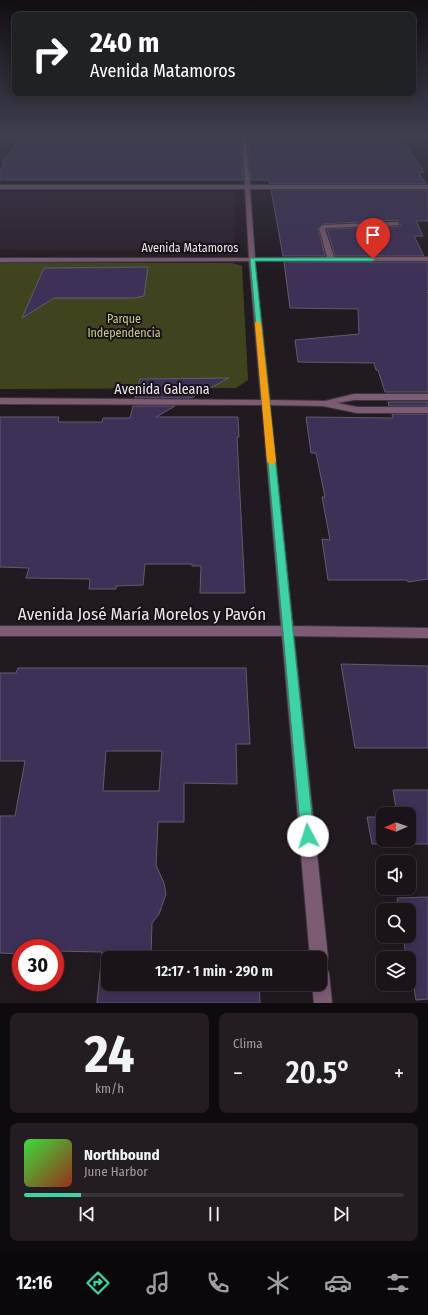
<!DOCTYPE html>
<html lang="es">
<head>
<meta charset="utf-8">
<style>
	:root { --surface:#1a1419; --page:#231d22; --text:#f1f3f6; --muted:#9f9ea2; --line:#383338; --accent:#3cd4a4 }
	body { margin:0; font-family:"Fira Sans Condensed",sans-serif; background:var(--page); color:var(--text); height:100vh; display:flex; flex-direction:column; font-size:15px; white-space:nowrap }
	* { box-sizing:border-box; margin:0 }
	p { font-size:13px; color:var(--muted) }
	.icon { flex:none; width:22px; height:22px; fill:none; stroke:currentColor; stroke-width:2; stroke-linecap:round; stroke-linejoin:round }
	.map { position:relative; height:1003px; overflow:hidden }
	.details { display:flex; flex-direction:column; gap:10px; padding:10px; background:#0e0b0e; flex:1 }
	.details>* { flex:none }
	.guide { position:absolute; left:12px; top:12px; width:404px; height:84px; border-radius:8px; box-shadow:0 2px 10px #0003,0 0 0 1px var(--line); background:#202124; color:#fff; overflow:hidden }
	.needle { width:26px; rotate:268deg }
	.fabs { position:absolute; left:376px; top:807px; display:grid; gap:8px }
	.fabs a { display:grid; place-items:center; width:40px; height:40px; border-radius:8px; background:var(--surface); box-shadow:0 2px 10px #0003,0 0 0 1px var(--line); font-size:20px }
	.speed { position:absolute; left:12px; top:939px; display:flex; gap:8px; font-size:20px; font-weight:700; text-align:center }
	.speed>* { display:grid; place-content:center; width:52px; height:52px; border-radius:50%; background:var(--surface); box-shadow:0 2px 10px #0003,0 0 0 1px var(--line); line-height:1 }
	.speed .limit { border:6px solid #d22; background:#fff; color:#111 }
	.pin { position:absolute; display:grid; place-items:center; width:34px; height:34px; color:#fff; margin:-41px -17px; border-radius:50% 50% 50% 0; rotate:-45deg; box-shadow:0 0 4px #0007 }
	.pin .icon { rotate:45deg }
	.me { position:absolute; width:44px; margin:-22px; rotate:355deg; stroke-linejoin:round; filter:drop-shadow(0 0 3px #0008) }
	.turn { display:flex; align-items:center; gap:14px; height:84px; padding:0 12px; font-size:18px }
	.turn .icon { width:52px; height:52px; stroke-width:2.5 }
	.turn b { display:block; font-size:28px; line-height:34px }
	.big { font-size:30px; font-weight:600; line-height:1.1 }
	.details .card { flex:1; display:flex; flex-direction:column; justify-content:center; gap:6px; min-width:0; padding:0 14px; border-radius:8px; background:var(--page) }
	.details .dial { align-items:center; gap:0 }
	.dial b { font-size:52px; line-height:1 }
	.song { display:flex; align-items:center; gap:12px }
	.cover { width:48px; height:48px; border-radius:6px; background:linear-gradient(135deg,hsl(120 70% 55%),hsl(10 70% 35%)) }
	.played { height:4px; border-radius:2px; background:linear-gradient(90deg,var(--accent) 15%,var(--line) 15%) }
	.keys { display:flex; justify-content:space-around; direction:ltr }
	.heat { display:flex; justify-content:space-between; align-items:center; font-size:22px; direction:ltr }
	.details .tiles { flex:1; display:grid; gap:10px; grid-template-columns:1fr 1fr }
	.card:last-child { grid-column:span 2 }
	.trip { position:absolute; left:101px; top:951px; width:226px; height:40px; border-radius:8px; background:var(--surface); box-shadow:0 2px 10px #0003,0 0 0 1px var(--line); font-weight:600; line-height:40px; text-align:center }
	.menu { display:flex; height:64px; justify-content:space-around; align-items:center; background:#0a080a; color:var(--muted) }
	.menu .icon { width:28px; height:28px }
	.menu .on { color:var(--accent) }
	.menu b { font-size:18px; color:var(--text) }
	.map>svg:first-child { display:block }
</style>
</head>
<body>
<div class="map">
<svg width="428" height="1003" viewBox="0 0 428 1003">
	<rect width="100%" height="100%" fill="#221a21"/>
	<polygon fill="#2c1f2d" points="0,192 234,193 235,251 0,250"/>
	<polygon fill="#40441e" points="0,263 232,263 242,266 248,380 236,388 0,389"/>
	<g fill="#3e3157" stroke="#605d68" fill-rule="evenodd">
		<polygon points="17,142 241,142 243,180 0,180 0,171 5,162 2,162"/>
		<polygon points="248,142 403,142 424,172 419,173 426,184 270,184 269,180 251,180"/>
		<polygon points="271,190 428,190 428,221 416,221 423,236 414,236 424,256 335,256 327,229 400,226 400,223 397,220 323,224 318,228 325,256 283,256"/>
		<polygon points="284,262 428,262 428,290 427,291 428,294 428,392 385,392 378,370 376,370 374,363 298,362 295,340 359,334 358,309 290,308"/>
		<polygon points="148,267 144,296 134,298 54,298 22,318 44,268"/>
		<polygon points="229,378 191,398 135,398 140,379"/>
		<polygon points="388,402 428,402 428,406 389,406"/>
		<polygon points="133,406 175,406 156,417 238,417 239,437 237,437 245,593 200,593 201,566 192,566 192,564 145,564 143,585 116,586 116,589 89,589 90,579 26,578 29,568 0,567 0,417 59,417 58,422 102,422 103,418 130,418"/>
		<polygon points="392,414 428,414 428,579 408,582 407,580 328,580 322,539 330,540 322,497 325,497 316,453 311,453 306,417 393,418"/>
		<polygon points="341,664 428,666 428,748 355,748"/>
		<path d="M 18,668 L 246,668 L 250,744 L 236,744 L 237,784 L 184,783 L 184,822 L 158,822 L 156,865 L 164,883 L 166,894 L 159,914 L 152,923 L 151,955 L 251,958 L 108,958 L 108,984 L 259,984 L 260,1003 L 97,1003 L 102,952 L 55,951 L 55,948 L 21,948 L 21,954 L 0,953 L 0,816 L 15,816 L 25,761 L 0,761 L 0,673 L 16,673 ZM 106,751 L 162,751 L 159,791 L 103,791 Z"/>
		<polygon points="393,790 428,790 428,844 372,844 367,817 383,817 383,840 409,840 409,814 397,814"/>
		<polygon points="428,897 428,999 416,1000 409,956 406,956 403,936 409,936 409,910 399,910 397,898"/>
	</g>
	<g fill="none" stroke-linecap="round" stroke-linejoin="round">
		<g stroke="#3f373e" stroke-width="2">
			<polygon id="minor" points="242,134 246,134 246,136 428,137 428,139 246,139 250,185 428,185 428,189 250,189 255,258 327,257 319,228 323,225 397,222 399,223 399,225 326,228 325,229 334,257 428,257 428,261 255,261 270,400 325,401 354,394 428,394 428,400 354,400 337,403 357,407 428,407 428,413 357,413 323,406 270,405 293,626 428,628 428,638 294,636 328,958 325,964 322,965 326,967 329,973 332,1003 314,1003 312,984 320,984 320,958 310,958 282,636 0,636 0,626 281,626 262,405 0,404 0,398 261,400 249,261 0,262 0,258 249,258 245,189 0,189 0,185 245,185 242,139 0,138 0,136 242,136"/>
		</g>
		<g stroke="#3f373e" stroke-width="2">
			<polygon id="major" points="0,134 4,134 0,138"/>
		</g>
		<use href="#minor" fill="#7c5b73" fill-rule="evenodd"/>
		<use href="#major" fill="#de98cb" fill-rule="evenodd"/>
	</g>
	<linearGradient id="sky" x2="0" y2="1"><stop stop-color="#130e12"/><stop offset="0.49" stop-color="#3e3e4e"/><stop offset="1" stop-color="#3e3e4e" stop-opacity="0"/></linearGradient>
	<rect width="428" height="275" fill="url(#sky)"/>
	<polygon fill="#3cd4a4" stroke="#278a6b" points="250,258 373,258 376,259 373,261 255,261 314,836 312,841 308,843 303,841 301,836"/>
	<polygon fill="#f59e0b" points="258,321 261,323 276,462 272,465 267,462 255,323"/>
	<g text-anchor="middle" stroke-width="4" stroke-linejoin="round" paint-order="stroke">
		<g font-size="12" fill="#eee8ed" stroke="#191118">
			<text x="190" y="252">Avenida Matamoros</text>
		</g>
		<g font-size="12" fill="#c7cf85" stroke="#191118">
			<text x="124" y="323">Parque<tspan x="124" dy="14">Independencia</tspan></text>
		</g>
		<g font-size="14" fill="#eee8ed" stroke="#191118">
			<text x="162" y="394">Avenida Galeana</text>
		</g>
		<g font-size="17" fill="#eee8ed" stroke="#191118">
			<text x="142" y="620">Avenida José María Morelos y Pavón</text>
		</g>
	</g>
</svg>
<div class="fabs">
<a><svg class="needle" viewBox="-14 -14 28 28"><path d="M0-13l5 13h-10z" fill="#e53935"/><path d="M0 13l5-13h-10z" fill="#9f9ea2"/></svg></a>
<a><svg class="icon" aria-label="sound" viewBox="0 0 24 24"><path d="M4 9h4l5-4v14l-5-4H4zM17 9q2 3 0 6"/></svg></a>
<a><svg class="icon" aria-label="search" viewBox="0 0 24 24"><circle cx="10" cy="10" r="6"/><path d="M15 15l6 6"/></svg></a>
<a><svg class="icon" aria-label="layers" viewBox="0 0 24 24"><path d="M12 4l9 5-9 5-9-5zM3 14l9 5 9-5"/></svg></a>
</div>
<div class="speed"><div class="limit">30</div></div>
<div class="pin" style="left:373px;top:259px;background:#d93025"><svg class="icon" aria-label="arrive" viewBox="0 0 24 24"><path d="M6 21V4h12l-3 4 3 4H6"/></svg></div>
<svg class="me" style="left:308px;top:836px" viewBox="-20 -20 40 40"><circle r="19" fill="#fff"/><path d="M0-13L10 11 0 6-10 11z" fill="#3cd4a4"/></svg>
<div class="trip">12:17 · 1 min · 290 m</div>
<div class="guide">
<div class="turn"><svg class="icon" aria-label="right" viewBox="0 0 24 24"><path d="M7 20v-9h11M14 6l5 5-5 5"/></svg><div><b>240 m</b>Avenida Matamoros</div></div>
</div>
</div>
<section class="details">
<div class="tiles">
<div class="card dial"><b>24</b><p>km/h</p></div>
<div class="card"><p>Clima</p>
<div class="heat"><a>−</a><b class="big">20.5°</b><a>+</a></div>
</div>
<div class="card">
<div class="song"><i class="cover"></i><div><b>Northbound</b><p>June Harbor</p></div></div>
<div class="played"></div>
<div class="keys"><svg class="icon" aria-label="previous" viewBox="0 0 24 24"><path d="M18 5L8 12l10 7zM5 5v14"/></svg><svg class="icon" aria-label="pause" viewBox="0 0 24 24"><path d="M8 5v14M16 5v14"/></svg><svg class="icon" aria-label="next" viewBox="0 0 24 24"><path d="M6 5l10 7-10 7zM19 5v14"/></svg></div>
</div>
</div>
</section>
<nav class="menu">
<b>12:16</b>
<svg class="icon on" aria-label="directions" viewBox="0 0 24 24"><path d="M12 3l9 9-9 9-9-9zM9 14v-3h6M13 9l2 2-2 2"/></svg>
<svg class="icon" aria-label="music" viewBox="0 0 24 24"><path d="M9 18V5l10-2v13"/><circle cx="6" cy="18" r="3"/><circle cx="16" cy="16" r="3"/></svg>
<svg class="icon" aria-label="phone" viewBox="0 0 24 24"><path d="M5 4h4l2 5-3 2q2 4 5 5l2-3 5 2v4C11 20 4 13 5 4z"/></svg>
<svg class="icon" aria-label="climate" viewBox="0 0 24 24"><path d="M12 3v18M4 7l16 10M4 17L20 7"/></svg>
<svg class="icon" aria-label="car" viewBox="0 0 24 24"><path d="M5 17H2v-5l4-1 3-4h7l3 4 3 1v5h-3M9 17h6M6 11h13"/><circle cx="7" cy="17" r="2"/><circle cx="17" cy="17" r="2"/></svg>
<svg class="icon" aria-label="filters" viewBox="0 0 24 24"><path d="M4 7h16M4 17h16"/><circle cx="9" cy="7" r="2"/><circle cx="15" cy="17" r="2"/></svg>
</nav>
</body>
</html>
